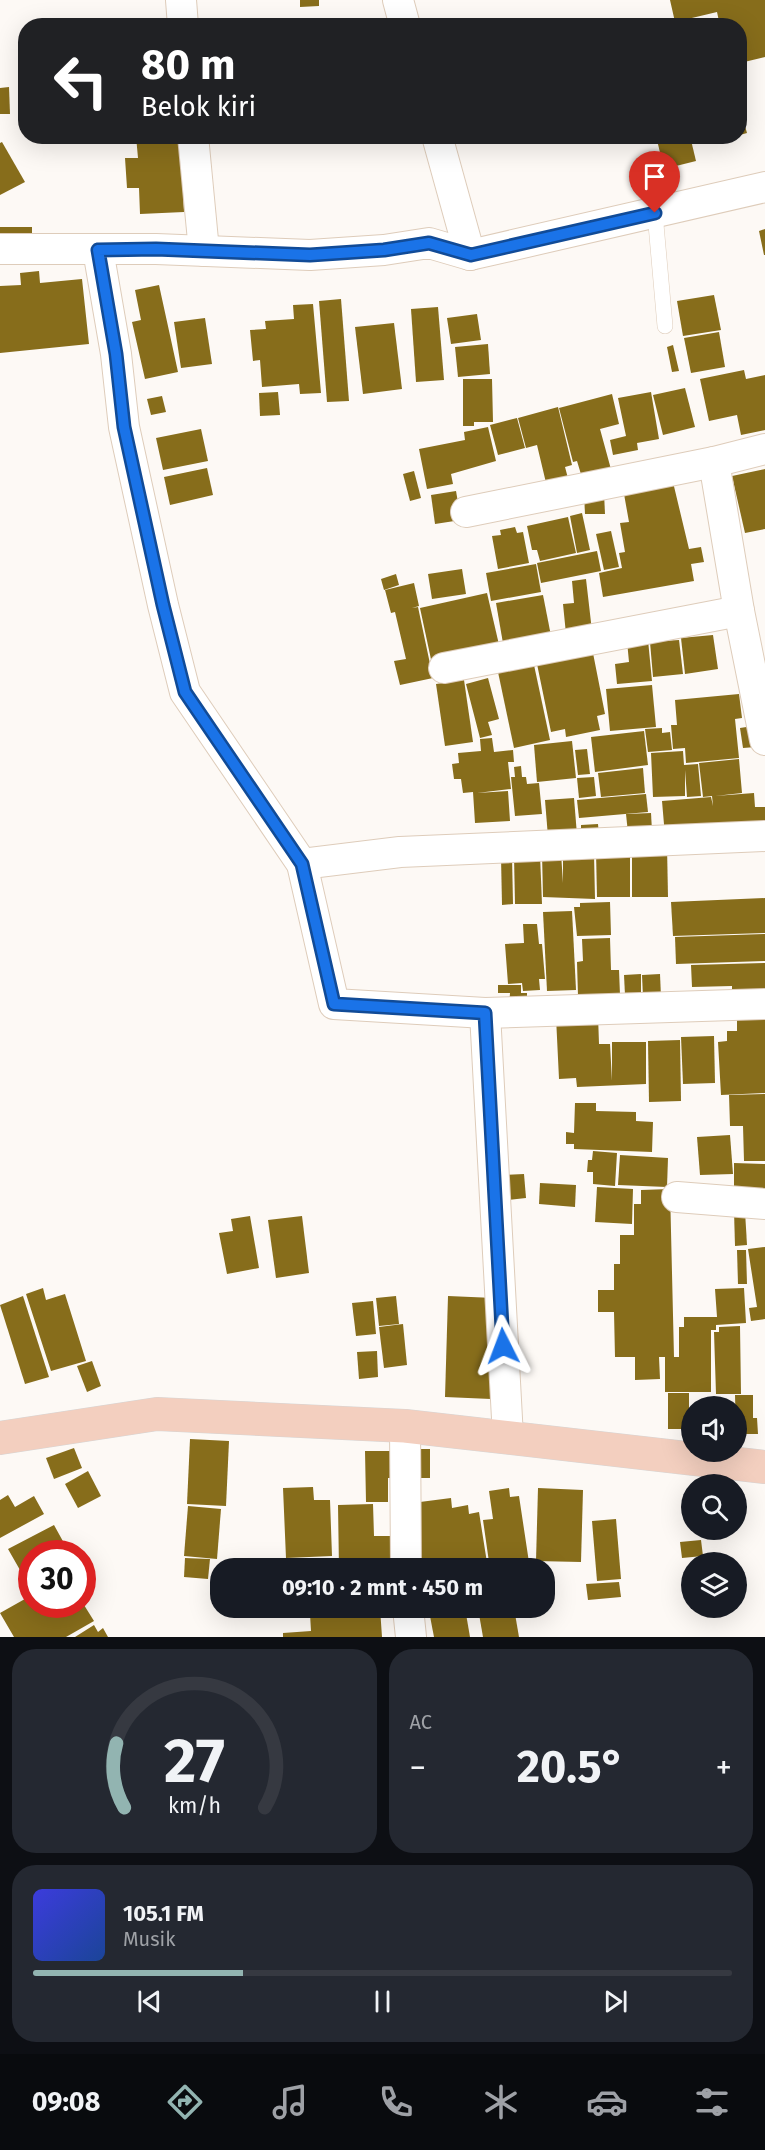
<!DOCTYPE html>
<html lang="id">
<head>
<meta charset="utf-8">
<style>
	:root { --surface:#171b24; --page:#242831; --text:#f1f3f6; --muted:#9ea1a6; --line:#363941; --accent:#92b4b1 }
	body { margin:0; font-family:"Fira Sans",sans-serif; background:var(--page); color:var(--text); height:100vh; display:flex; flex-direction:column; font-size:22px; white-space:nowrap }
	* { box-sizing:border-box; margin:0 }
	p { font-size:20px; color:var(--muted) }
	.icon { flex:none; width:33px; height:33px; fill:none; stroke:currentColor; stroke-width:2; stroke-linecap:round; stroke-linejoin:round }
	.map { position:relative; height:1637px; overflow:hidden }
	.details { display:flex; flex-direction:column; gap:12px; padding:12px; background:#0d0f14; flex:1 }
	.details>* { flex:none }
	.hud { position:absolute; left:18px; top:18px; width:729px; height:126px; border-radius:24px; box-shadow:0 6px 24px #0002; background:#202124; color:#fff; overflow:hidden }
	.tools { position:absolute; left:681px; top:1396px; display:grid; gap:12px }
	.tools a { display:grid; place-items:center; width:66px; height:66px; border-radius:50%; background:var(--surface); box-shadow:0 6px 24px #0002; font-size:30px }
	.speed { position:absolute; left:18px; top:1540px; display:flex; gap:12px; font-size:30px; font-weight:700; text-align:center }
	.speed>* { display:grid; place-content:center; width:78px; height:78px; border-radius:50%; background:var(--surface); box-shadow:0 6px 24px #0002; line-height:1 }
	.speed .limit { border:9px solid #d22; background:#fff; color:#111 }
	.pin { position:absolute; display:grid; place-items:center; width:51px; height:51px; color:#fff; margin:-62px -26px; border-radius:50% 50% 50% 0; rotate:-45deg; box-shadow:0 0 6px #0007 }
	.pin .icon { rotate:45deg }
	.me { position:absolute; width:66px; margin:-33px; rotate:357deg; stroke-linejoin:round; filter:drop-shadow(0 0 4px #0008) }
	.turn { display:flex; align-items:center; gap:21px; height:126px; padding:0 24px; font-size:27px }
	.turn .icon { width:78px; height:78px; stroke-width:2.5 }
	.turn b { display:block; font-size:42px; line-height:51px }
	.big { font-size:45px; font-weight:700; line-height:1.1 }
	.details .tile { flex:1; display:flex; flex-direction:column; justify-content:center; gap:9px; min-width:0; padding:0 21px; border-radius:24px; background:var(--page) }
	.details .dial { align-items:center; gap:0 }
	.dial svg { height:156px; overflow:visible; fill:none; stroke:var(--line); stroke-width:7; stroke-linecap:round; text-anchor:middle }
	.dial text { fill:var(--text); stroke:none }
	.song { display:flex; align-items:center; gap:18px }
	.cover { width:72px; height:72px; border-radius:9px; background:linear-gradient(135deg,hsl(240 70% 55%),hsl(220 70% 35%)) }
	.played { height:6px; border-radius:3px; background:linear-gradient(90deg,var(--accent) 30%,var(--line) 30%) }
	.keys { display:flex; justify-content:space-around; direction:ltr }
	.heat { display:flex; justify-content:space-between; align-items:center; font-size:33px; direction:ltr }
	.details .tiles { flex:1; display:grid; gap:12px; grid-template-columns:1fr 1fr }
	.tile:last-child { grid-column:span 2 }
	.trip { position:absolute; left:210px; top:1558px; width:345px; height:60px; border-radius:24px; background:var(--surface); box-shadow:0 6px 24px #0002; font-weight:700; line-height:60px; text-align:center }
	.dock { display:flex; height:96px; justify-content:space-around; align-items:center; background:#090b0e; color:var(--muted) }
	.dock .icon { width:42px; height:42px }
	.dock .active { color:var(--accent) }
	.dock b { font-size:27px; color:var(--text) }
	.map>svg:first-child { display:block }
</style>
</head>
<body>
<div class="map">
<svg width="765" height="1637" viewBox="0 0 765 1637">
	<rect width="100%" height="100%" fill="#fdf9f5"/>
	<g fill="#876d1b">
		<polygon points="300,0 319,0 319,6 300,7"/>
		<polygon points="670,0 765,0 765,57 740,63 740,26 720,26 717,12 675,22"/>
		<polygon points="26,82 26,115 24,115 22,83"/>
		<polygon points="9,87 10,114 0,114 0,88"/>
		<polygon points="740,109 747,133 740,135"/>
		<polygon points="136,136 180,136 184,212 140,214 139,188 127,188 125,158 138,158"/>
		<polygon points="656,136 690,136 696,161 664,169"/>
		<polygon points="2,142 25,182 0,195 0,143"/>
		<polygon points="0,227 32,227 32,242 0,243"/>
		<polygon points="765,229 765,255 764,255 759,231"/>
		<polygon points="39,271 40,283 82,279 89,344 0,353 0,286 21,285 20,273"/>
		<polygon points="159,285 178,372 145,379 132,322 141,320 135,290"/>
		<polygon points="714,295 721,330 683,336 677,301"/>
		<polygon points="341,299 349,401 327,402 319,301"/>
		<polygon points="313,304 321,393 300,394 299,384 262,387 260,360 253,361 250,330 266,329 265,321 294,319 293,305"/>
		<polygon points="438,307 444,380 416,382 411,309"/>
		<polygon points="477,314 481,340 451,344 447,318"/>
		<polygon points="205,318 212,364 181,368 174,322"/>
		<polygon points="394,323 402,389 363,394 355,327"/>
		<polygon points="719,332 725,367 691,373 684,338"/>
		<polygon points="488,344 490,374 458,377 455,347"/>
		<polygon points="673,345 679,371 672,372 667,347"/>
		<polygon points="744,370 746,379 765,375 765,430 741,435 737,415 709,421 700,379"/>
		<polygon points="463,379 492,379 493,422 474,422 474,426 463,426"/>
		<polygon points="685,388 695,427 663,435 653,395"/>
		<polygon points="278,392 280,415 260,416 259,393"/>
		<polygon points="651,392 659,439 637,443 638,450 613,455 610,440 626,436 618,398"/>
		<polygon points="612,394 619,424 600,429 612,473 583,481 577,461 573,462 559,408"/>
		<polygon points="162,396 166,412 151,415 147,399"/>
		<polygon points="558,407 572,465 565,467 569,482 547,487 537,445 526,448 518,418"/>
		<polygon points="517,418 525,448 498,455 490,425"/>
		<polygon points="488,427 496,461 451,474 453,484 427,489 419,449 465,440 464,432"/>
		<polygon points="201,429 208,461 163,470 156,438"/>
		<polygon points="207,468 213,495 170,505 164,477"/>
		<polygon points="765,469 765,529 745,533 732,476"/>
		<polygon points="414,471 421,498 410,501 403,474"/>
		<polygon points="672,478 689,549 701,547 704,562 691,564 694,581 603,597 599,573 622,568 619,553 625,552 620,523 629,522 624,494"/>
		<polygon points="456,491 461,520 435,524 431,495"/>
		<polygon points="604,493 605,514 585,514 584,494"/>
		<polygon points="582,513 590,550 577,553 570,516"/>
		<polygon points="568,517 576,553 540,561 537,550 532,550 527,526"/>
		<polygon points="515,527 517,533 523,532 529,563 498,569 492,536 501,535 500,530"/>
		<polygon points="611,531 619,567 604,570 596,534"/>
		<polygon points="597,551 601,571 541,583 537,563"/>
		<polygon points="536,564 541,592 491,601 486,573"/>
		<polygon points="462,569 466,594 432,599 428,574"/>
		<polygon points="396,574 399,585 384,590 381,579"/>
		<polygon points="586,579 592,631 566,634 563,604 574,603 572,581"/>
		<polygon points="414,583 419,606 412,608 418,607 433,678 400,685 394,661 406,659 395,612 391,613 385,590"/>
		<polygon points="487,593 500,649 432,664 420,608"/>
		<polygon points="543,595 552,641 504,649 496,603"/>
		<polygon points="713,635 718,669 685,674 681,638"/>
		<polygon points="648,640 652,681 617,684 615,664 629,662 627,641"/>
		<polygon points="679,640 683,674 653,677 650,642"/>
		<polygon points="592,648 605,714 597,716 600,730 566,737 565,729 551,732 537,664"/>
		<polygon points="534,665 550,740 514,748 498,672"/>
		<polygon points="488,678 499,719 488,722 492,735 480,738 466,684"/>
		<polygon points="464,680 473,742 445,746 436,684"/>
		<polygon points="652,685 656,727 610,731 606,689"/>
		<polygon points="739,694 742,718 735,719 739,758 686,763 685,748 673,749 671,725 677,725 675,700"/>
		<polygon points="753,726 756,747 743,748 740,728"/>
		<polygon points="662,728 662,733 670,732 672,750 648,752 645,729"/>
		<polygon points="644,731 648,765 595,772 591,737"/>
		<polygon points="492,738 494,752 513,750 514,762 508,762 511,789 477,793 508,791 510,821 475,823 473,792 463,793 461,779 454,779 452,764 459,763 458,753 481,751 480,739"/>
		<polygon points="572,741 576,778 537,782 534,745"/>
		<polygon points="587,749 590,774 578,775 575,750"/>
		<polygon points="683,751 684,765 698,764 701,796 687,797 685,770 685,796 653,797 651,753"/>
		<polygon points="739,759 742,793 715,796 754,793 755,807 765,807 765,823 665,836 662,801 711,797 713,806 712,796 703,797 699,763"/>
		<polygon points="521,766 522,777 526,777 527,784 539,783 542,814 515,816 511,777 515,777 514,767"/>
		<polygon points="643,768 645,793 601,797 598,773"/>
		<polygon points="594,777 596,796 579,798 577,778"/>
		<polygon points="646,794 648,812 579,818 577,800"/>
		<polygon points="574,798 577,835 548,837 545,800"/>
		<polygon points="651,813 652,831 628,833 626,814"/>
		<polygon points="598,824 599,836 581,837 581,825"/>
		<polygon points="667,846 668,897 632,897 632,854"/>
		<polygon points="563,848 594,854 595,899 543,897 542,853 561,853 563,883"/>
		<polygon points="596,851 630,852 630,897 597,897"/>
		<polygon points="540,855 542,904 515,904 514,856"/>
		<polygon points="512,856 513,904 502,905 501,857"/>
		<polygon points="765,898 765,933 673,936 671,902"/>
		<polygon points="610,902 611,935 577,936 574,907 580,907 580,903"/>
		<polygon points="572,911 576,990 547,991 543,912"/>
		<polygon points="523,924 537,924 539,944 542,944 545,979 539,979 540,990 523,991 522,983 508,984 505,944 524,943"/>
		<polygon points="765,934 765,961 676,964 675,937"/>
		<polygon points="610,938 611,970 619,970 620,995 578,996 577,962 583,961 582,939"/>
		<polygon points="765,963 765,997 732,998 732,986 692,987 691,965"/>
		<polygon points="641,974 641,995 625,995 624,975"/>
		<polygon points="660,974 661,997 643,997 642,975"/>
		<polygon points="498,985 521,985 521,993 527,993 527,1006 509,1007 510,993 498,993"/>
		<polygon points="598,1015 599,1044 610,1044 612,1081 612,1042 646,1042 646,1084 577,1087 576,1078 559,1079 556,1017"/>
		<polygon points="765,1018 765,1093 721,1095 718,1042 727,1041 727,1031 737,1031 737,1019"/>
		<polygon points="714,1036 715,1083 683,1084 681,1037"/>
		<polygon points="680,1040 681,1101 649,1102 648,1041"/>
		<polygon points="765,1094 765,1161 744,1161 743,1126 730,1126 729,1095"/>
		<polygon points="575,1103 596,1103 596,1111 636,1112 636,1121 653,1122 652,1152 574,1149 574,1144 566,1144 566,1132 574,1133"/>
		<polygon points="730,1135 733,1174 700,1175 697,1137"/>
		<polygon points="593,1151 617,1153 615,1186 593,1184 593,1172 587,1172 588,1160 592,1160"/>
		<polygon points="620,1155 668,1158 667,1187 618,1185"/>
		<polygon points="734,1163 765,1164 765,1196 734,1196"/>
		<polygon points="524,1174 526,1198 507,1200 505,1175"/>
		<polygon points="540,1183 576,1185 575,1207 539,1204"/>
		<polygon points="597,1187 633,1189 632,1224 595,1222"/>
		<polygon points="670,1189 674,1357 679,1357 679,1327 684,1327 684,1317 717,1317 715,1289 744,1288 746,1323 716,1325 716,1330 711,1330 711,1392 665,1392 665,1357 659,1357 660,1379 635,1380 635,1357 615,1357 614,1312 598,1312 598,1290 614,1290 614,1264 620,1264 620,1235 634,1235 634,1204 641,1204 641,1190"/>
		<polygon points="734,1211 745,1211 747,1245 735,1246"/>
		<polygon points="250,1216 259,1268 227,1274 219,1233 233,1231 231,1219"/>
		<polygon points="302,1216 309,1273 276,1278 268,1220"/>
		<polygon points="765,1247 765,1319 751,1321 749,1308 757,1307 748,1249"/>
		<polygon points="737,1250 746,1250 747,1284 738,1284"/>
		<polygon points="43,1288 46,1300 65,1294 86,1361 51,1371 26,1294"/>
		<polygon points="23,1296 49,1377 25,1384 0,1305"/>
		<polygon points="396,1296 399,1324 379,1326 376,1298"/>
		<polygon points="448,1296 494,1298 491,1399 445,1397"/>
		<polygon points="373,1301 376,1334 356,1336 352,1303"/>
		<polygon points="403,1324 407,1365 384,1368 379,1327"/>
		<polygon points="740,1326 741,1394 716,1394 714,1332 719,1332 719,1327"/>
		<polygon points="377,1351 378,1377 359,1379 357,1352"/>
		<polygon points="92,1361 101,1386 87,1392 77,1366"/>
		<rect x="668" y="1393" width="21" height="36"/>
		<polygon points="735,1395 753,1395 753,1418 757,1418 758,1434 736,1434"/>
		<polygon points="190,1439 229,1441 226,1506 187,1504"/>
		<polygon points="74,1448 82,1468 54,1479 46,1458"/>
		<polygon points="417,1449 430,1449 430,1478 414,1478"/>
		<polygon points="365,1451 396,1451 397,1478 388,1478 388,1502 366,1502"/>
		<polygon points="88,1471 101,1496 78,1508 65,1484"/>
		<polygon points="313,1487 314,1500 330,1500 332,1556 286,1558 283,1488"/>
		<polygon points="509,1488 510,1497 519,1496 530,1569 490,1569 483,1520 493,1519 489,1491"/>
		<polygon points="538,1488 583,1490 581,1562 536,1561"/>
		<polygon points="8,1495 15,1507 34,1496 44,1514 0,1538 0,1500"/>
		<polygon points="451,1498 452,1508 468,1505 469,1514 479,1512 488,1569 423,1569 414,1513 421,1512 420,1502"/>
		<polygon points="373,1504 374,1536 391,1536 392,1569 339,1569 338,1505"/>
		<polygon points="188,1506 221,1509 217,1559 184,1556"/>
		<polygon points="616,1519 621,1579 597,1581 592,1521"/>
		<polygon points="54,1525 70,1554 32,1554 32,1591 8,1549"/>
		<polygon points="701,1540 703,1556 682,1558 680,1542"/>
		<polygon points="185,1558 210,1559 208,1579 184,1577"/>
		<polygon points="304,1561 326,1561 327,1569 304,1569"/>
		<polygon points="619,1582 621,1597 588,1600 586,1584"/>
		<polygon points="32,1595 32,1605 84,1605 94,1621 66,1637 14,1637 0,1613"/>
		<polygon points="340,1608 380,1608 382,1637 283,1637 283,1633 311,1631 310,1614 340,1612"/>
		<polygon points="444,1608 465,1608 470,1637 434,1637 429,1611"/>
		<polygon points="514,1608 519,1637 483,1637 479,1614"/>
		<polygon points="94,1625 98,1632 103,1628 108,1637 75,1637"/>
	</g>
	<g fill="none" stroke-linecap="round" stroke-linejoin="round">
		<g stroke="#deccba" stroke-width="16">
			<polyline id="service" points="655,213 665,326"/>
		</g>
		<g stroke="#deccba" stroke-width="32">
			<g id="minor">
				<polyline points="181,0 183,26"/>
				<polyline points="398,0 405,26"/>
				<polyline points="193,136 204,251"/>
				<polyline points="437,136 470,255"/>
				<polyline points="0,249 156,249 310,255 384,250 429,243 470,255 765,187"/>
				<polyline points="98,250 116,354 124,427 163,605 185,692 302,864 334,1004 485,1013 765,1004"/>
				<polyline points="714,462 739,611 765,740"/>
				<polyline points="466,512 714,462 765,449"/>
				<polyline points="444,668 739,611"/>
				<polyline points="302,864 400,852 765,836"/>
				<polyline points="485,1013 508,1437"/>
				<polyline points="677,1197 765,1204"/>
				<polyline points="405,1426 406,1569"/>
				<polyline points="408,1608 411,1637"/>
			</g>
		</g>
		<g stroke="#d6d5d4" stroke-width="34">
			<polyline id="trunk" points="0,1438 157,1414 405,1426 765,1467"/>
		</g>
		<use href="#service" stroke="#fff" stroke-width="15"/>
		<use href="#minor" stroke="#fff" stroke-width="30"/>
		<use href="#trunk" stroke="#f3cfbf" stroke-width="33"/>
	</g>
	<g fill="none" stroke-linecap="round" stroke-linejoin="round">
		<g stroke="#114b97" stroke-width="15">
			<polyline id="route" points="503,1346 485,1013 334,1004 302,864 185,692 163,605 124,427 116,354 98,250 156,249 310,255 384,250 429,243 471,255 655,213"/>
		</g>
		<use href="#route" stroke="#1a73e8" stroke-width="10"/>
	</g>
</svg>
<div class="tools">
<a><svg class="icon" aria-label="sound" viewBox="0 0 24 24"><path d="M4 9h4l5-4v14l-5-4H4zM17 9q2 3 0 6"/></svg></a>
<a><svg class="icon" aria-label="search" viewBox="0 0 24 24"><circle cx="10" cy="10" r="6"/><path d="M15 15l6 6"/></svg></a>
<a><svg class="icon" aria-label="layers" viewBox="0 0 24 24"><path d="M12 4l9 5-9 5-9-5zM3 14l9 5 9-5"/></svg></a>
</div>
<div class="speed"><div class="limit">30</div></div>
<div class="pin" style="left:655px;top:213px;background:#d93025"><svg class="icon" aria-label="arrive" viewBox="0 0 24 24"><path d="M6 21V4h12l-3 4 3 4H6"/></svg></div>
<svg class="me" style="left:503px;top:1346px" viewBox="-20 -20 40 40"><path d="M0-17L14 15 0 8-14 15z" fill="#1a73e8" stroke="#fff" stroke-width="4"/></svg>
<div class="trip">09:10 · 2 mnt · 450 m</div>
<div class="hud">
<div class="turn"><svg class="icon" aria-label="left" viewBox="0 0 24 24"><path d="M17 20v-9H6M10 6l-5 5 5 5"/></svg><div><b>80 m</b>Belok kiri</div></div>
</div>
</div>
<section class="details">
<div class="tiles">
<div class="tile dial"><svg viewBox="0 0 100 80">
<path d="M14 69A42 42 0 1 1 86 69"/>
<path d="M14 69A42 42 0 0 1 10 36" stroke="#92b4b1"/>
<text x="50" y="56" font-size="32" font-weight="700">27</text>
<text x="50" y="72" font-size="11">km/h</text>
</svg></div>
<div class="tile"><p>AC</p>
<div class="heat"><a>−</a><b class="big">20.5°</b><a>+</a></div>
</div>
<div class="tile">
<div class="song"><i class="cover"></i><div><b>105.1 FM</b><p>Musik</p></div></div>
<div class="played"></div>
<div class="keys"><svg class="icon" aria-label="previous" viewBox="0 0 24 24"><path d="M18 5L8 12l10 7zM5 5v14"/></svg><svg class="icon" aria-label="pause" viewBox="0 0 24 24"><path d="M8 5v14M16 5v14"/></svg><svg class="icon" aria-label="next" viewBox="0 0 24 24"><path d="M6 5l10 7-10 7zM19 5v14"/></svg></div>
</div>
</div>
</section>
<nav class="dock">
<b>09:08</b>
<svg class="icon active" aria-label="directions" viewBox="0 0 24 24"><path d="M12 3l9 9-9 9-9-9zM9 14v-3h6M13 9l2 2-2 2"/></svg>
<svg class="icon" aria-label="music" viewBox="0 0 24 24"><path d="M9 18V5l10-2v13"/><circle cx="6" cy="18" r="3"/><circle cx="16" cy="16" r="3"/></svg>
<svg class="icon" aria-label="phone" viewBox="0 0 24 24"><path d="M5 4h4l2 5-3 2q2 4 5 5l2-3 5 2v4C11 20 4 13 5 4z"/></svg>
<svg class="icon" aria-label="climate" viewBox="0 0 24 24"><path d="M12 3v18M4 7l16 10M4 17L20 7"/></svg>
<svg class="icon" aria-label="car" viewBox="0 0 24 24"><path d="M5 17H2v-5l4-1 3-4h7l3 4 3 1v5h-3M9 17h6M6 11h13"/><circle cx="7" cy="17" r="2"/><circle cx="17" cy="17" r="2"/></svg>
<svg class="icon" aria-label="filters" viewBox="0 0 24 24"><path d="M4 7h16M4 17h16"/><circle cx="9" cy="7" r="2"/><circle cx="15" cy="17" r="2"/></svg>
</nav>
</body>
</html>
